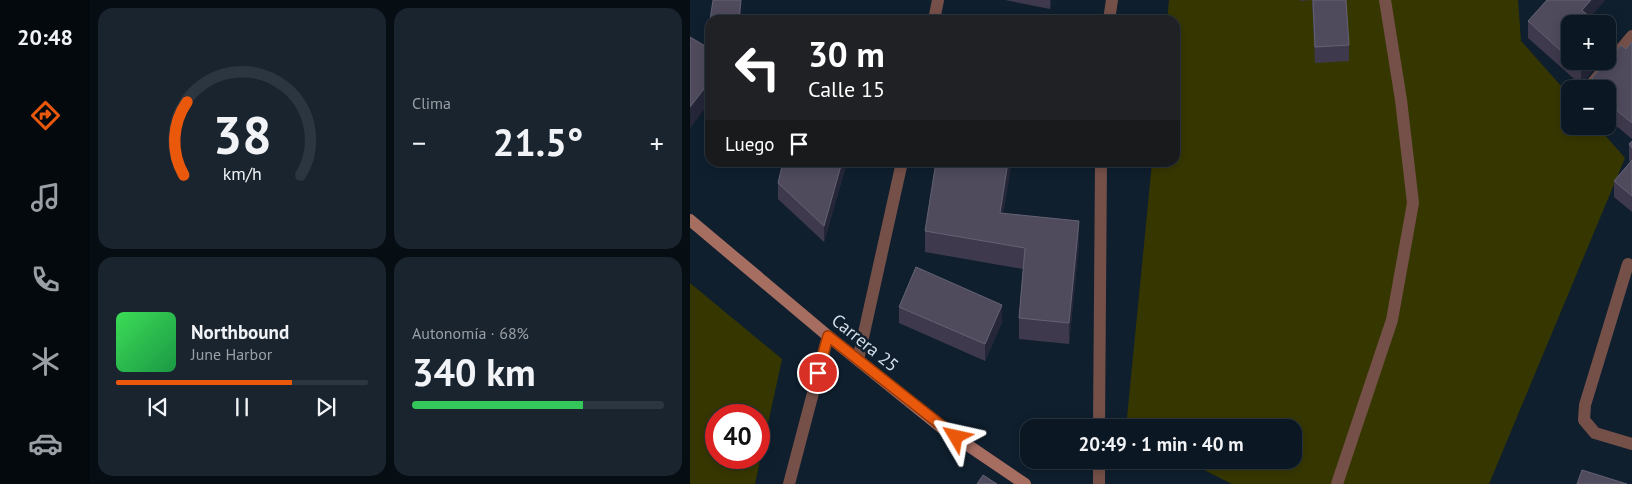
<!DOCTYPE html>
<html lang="es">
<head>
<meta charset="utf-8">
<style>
	:root { --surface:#0b1722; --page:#19242f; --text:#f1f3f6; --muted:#9a9fa5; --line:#2b3640; --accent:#ea580c }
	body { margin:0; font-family:"PT Sans",sans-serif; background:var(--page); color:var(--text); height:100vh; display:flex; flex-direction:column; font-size:19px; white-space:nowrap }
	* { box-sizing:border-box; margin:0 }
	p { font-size:16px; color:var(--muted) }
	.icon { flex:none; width:28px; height:28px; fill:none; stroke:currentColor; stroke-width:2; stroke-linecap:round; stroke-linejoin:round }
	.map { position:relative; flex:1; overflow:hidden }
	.drawer { display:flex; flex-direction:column; gap:8px; padding:8px; background:#060d13; width:600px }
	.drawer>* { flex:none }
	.hud { position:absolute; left:15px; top:15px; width:475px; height:152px; border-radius:15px; box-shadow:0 2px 12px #0003,0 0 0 1px var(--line); background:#202124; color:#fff; overflow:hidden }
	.buttons { position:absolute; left:871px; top:15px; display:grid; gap:10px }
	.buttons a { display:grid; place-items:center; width:55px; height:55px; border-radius:10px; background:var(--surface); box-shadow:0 2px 12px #0003,0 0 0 1px var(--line); font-size:25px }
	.speed { position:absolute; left:15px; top:404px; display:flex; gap:10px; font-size:25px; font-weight:700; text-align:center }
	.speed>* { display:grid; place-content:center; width:65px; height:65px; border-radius:50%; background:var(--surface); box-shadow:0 2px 12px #0003,0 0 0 1px var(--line); line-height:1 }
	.speed .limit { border:8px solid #d22; background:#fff; color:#111 }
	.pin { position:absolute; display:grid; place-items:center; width:42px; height:42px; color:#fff; margin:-21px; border:2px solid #fff; border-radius:50%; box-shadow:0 1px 5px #0007 }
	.me { position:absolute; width:55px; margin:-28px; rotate:306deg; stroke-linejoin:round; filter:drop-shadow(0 0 4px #0008) }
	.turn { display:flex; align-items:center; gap:18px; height:105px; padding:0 20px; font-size:22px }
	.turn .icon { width:65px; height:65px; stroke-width:2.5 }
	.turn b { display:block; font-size:35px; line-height:42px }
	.then { display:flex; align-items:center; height:48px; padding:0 20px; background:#0003; gap:10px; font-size:19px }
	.big { font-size:38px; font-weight:800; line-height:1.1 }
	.drawer .tile { flex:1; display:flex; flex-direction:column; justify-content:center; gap:8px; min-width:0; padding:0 18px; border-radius:15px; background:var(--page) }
	.drawer .dial { align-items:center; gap:0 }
	.dial svg { height:130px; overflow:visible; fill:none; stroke:var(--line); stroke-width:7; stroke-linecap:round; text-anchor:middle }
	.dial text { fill:var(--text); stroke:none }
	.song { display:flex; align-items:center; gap:15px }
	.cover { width:60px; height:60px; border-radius:8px; background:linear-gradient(135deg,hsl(130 70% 55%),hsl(140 70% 35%)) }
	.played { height:5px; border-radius:2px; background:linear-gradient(90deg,var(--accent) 70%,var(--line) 70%) }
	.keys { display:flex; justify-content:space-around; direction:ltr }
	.heat { display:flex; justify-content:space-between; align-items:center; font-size:28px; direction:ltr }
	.charge { height:8px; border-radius:4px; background:linear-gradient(90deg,#34c759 68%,var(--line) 0) }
	.drawer .tiles { flex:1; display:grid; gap:8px; grid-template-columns:repeat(2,1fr) }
	.trip { position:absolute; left:330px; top:419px; width:282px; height:50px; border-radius:15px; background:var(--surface); box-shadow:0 2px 12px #0003,0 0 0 1px var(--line); font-weight:800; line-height:50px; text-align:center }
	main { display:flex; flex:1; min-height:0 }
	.tabs { display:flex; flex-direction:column; width:90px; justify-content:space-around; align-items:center; background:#04090e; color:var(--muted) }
	.tabs .icon { width:35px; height:35px }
	.tabs .selected { color:var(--accent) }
	.tabs b { font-size:22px; color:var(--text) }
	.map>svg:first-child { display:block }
</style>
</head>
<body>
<main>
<nav class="tabs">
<b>20:48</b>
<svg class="icon selected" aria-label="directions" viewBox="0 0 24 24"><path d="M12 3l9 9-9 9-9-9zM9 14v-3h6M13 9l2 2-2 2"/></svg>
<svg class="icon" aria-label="music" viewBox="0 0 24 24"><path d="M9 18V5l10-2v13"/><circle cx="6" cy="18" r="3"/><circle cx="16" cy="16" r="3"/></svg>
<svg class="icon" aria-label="phone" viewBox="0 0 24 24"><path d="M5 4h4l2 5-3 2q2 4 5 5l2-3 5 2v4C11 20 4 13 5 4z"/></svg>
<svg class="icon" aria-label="climate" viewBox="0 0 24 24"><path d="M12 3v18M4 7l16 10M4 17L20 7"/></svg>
<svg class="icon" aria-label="car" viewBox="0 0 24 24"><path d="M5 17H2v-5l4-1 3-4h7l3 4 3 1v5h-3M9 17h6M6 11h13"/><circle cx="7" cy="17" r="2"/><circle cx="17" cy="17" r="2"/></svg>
</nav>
<section class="drawer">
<div class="tiles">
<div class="tile dial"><svg viewBox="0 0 100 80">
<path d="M14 69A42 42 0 1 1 86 69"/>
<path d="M14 69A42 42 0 0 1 16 24" stroke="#ea580c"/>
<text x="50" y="56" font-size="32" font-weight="700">38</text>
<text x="50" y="72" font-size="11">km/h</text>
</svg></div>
<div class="tile"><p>Clima</p>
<div class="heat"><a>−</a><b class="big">21.5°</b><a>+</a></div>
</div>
<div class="tile">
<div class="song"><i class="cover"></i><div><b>Northbound</b><p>June Harbor</p></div></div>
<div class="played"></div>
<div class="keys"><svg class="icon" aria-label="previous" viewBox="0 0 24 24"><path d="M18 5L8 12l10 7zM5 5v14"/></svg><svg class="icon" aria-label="pause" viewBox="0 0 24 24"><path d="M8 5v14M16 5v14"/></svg><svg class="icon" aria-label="next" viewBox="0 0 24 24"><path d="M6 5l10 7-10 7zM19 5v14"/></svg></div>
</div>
<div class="tile"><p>Autonomía · 68%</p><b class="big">340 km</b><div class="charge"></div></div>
</div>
</section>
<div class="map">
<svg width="942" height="484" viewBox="0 0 942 484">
	<rect width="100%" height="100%" fill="#0f1f2e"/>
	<g fill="#363700" fill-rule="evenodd">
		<polygon points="479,0 828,0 831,41 880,96 880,126 907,126 935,158 799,484 542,484 494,460 604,460 604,428 436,428 462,163 485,162 485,20 477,20"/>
		<path d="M 0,283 L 92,359 L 65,484 L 0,484 ZM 26,415 L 69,415 L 69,458 L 26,458 Z"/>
	</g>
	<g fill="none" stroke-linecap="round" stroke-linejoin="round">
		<g stroke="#755049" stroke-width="12">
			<polyline points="244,20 248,0"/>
			<polyline points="419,20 422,0"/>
			<polyline points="899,87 942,36"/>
			<polyline points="938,264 895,405 894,420 905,433 942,444"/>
			<polyline points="168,360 212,162"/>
			<polyline points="409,428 411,162"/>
			<polyline points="99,484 138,336"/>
			<polyline points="409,484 409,460"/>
			<polyline points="647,484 702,320 723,203 711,100 695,0"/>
		</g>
		<polyline stroke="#a66d61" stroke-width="12" points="0,220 138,336 251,427 335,484"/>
	</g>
	<g fill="#3f394d">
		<polygon points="315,0 361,0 360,9"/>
		<polygon points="610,0 656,0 659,45 659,61 625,63 622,0 610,1"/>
		<polygon points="857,0 915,0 900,17 880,24 880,61 910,61 891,85 838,38 838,21"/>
		<polygon points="942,42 942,139 918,119 918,89 902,89 902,78 936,49"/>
		<polygon points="942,141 942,212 924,197 924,181 940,162 939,160 939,144"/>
		<polygon points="93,162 157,162 134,242 88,199 88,183"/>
		<polygon points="313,214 389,242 379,344 329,339 329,318 333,269 235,252 235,231"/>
		<polygon points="209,307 312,322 295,361 209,323"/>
	</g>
	<g fill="#252739">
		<polygon points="51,0 51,20 49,20"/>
		<polygon points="360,0 361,0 360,9"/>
		<polygon points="901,0 915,0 895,24 892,10"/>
		<polygon points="919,34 919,50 918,53 918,36"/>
		<polygon points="897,61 910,61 891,85 891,69"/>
		<polygon points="20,81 20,102 0,128 0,107"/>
		<polygon points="152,162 157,162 134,242 134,226"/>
		<polygon points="318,162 322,162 310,234 310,213"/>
		<polygon points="389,221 389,242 379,344 379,323"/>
		<polygon points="312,305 312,322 295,361 295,344"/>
	</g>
	<g fill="#4f4b5d" stroke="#646273">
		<polygon points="23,0 51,0 49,20 20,20"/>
		<polygon points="623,0 656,0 659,45 625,47"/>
		<polygon points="857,0 901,0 892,10 907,24 880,24 880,59 838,21"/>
		<polygon points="20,22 20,81 0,107 0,37 17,47"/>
		<polygon points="942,42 942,123 918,103 918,89 906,89 909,85 902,78 931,45 936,49"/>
		<polygon points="882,61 897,61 891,69"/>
		<polygon points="942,141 942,148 939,144"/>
		<polygon points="942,160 942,196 924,181"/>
		<polygon points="93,162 152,162 134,226 88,183"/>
		<polygon points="246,162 318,162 310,213 389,221 379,323 329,318 335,248 235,231"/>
		<polygon points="226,267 312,305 295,344 209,307"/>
		<polygon points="892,470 937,484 887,484"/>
		<polygon points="293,475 307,484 287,484"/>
	</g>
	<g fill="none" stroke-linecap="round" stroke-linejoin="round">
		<g stroke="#983908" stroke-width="12">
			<polyline id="route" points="128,373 138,336 266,437"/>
		</g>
		<use href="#route" stroke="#ea580c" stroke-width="9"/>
	</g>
	<g text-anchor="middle" stroke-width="5" stroke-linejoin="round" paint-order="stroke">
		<g font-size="18" fill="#d4dee8" stroke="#0f1f2e">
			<text transform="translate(175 343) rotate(39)" y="6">Carrera 25</text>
		</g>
	</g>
</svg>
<div class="buttons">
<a>+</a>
<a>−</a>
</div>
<div class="speed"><div class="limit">40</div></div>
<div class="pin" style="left:128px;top:373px;background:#d93025"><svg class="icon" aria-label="arrive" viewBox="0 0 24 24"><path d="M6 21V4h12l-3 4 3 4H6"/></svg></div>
<svg class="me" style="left:266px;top:437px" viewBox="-20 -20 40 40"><path d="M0-17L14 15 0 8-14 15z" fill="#ea580c" stroke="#fff" stroke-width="4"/></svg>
<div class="trip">20:49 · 1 min · 40 m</div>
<div class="hud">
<div class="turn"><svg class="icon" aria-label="left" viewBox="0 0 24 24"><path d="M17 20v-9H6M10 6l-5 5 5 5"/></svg><div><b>30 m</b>Calle 15</div></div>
<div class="then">Luego<svg class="icon" aria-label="arrive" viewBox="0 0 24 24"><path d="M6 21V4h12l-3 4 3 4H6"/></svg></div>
</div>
</div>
</main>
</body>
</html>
